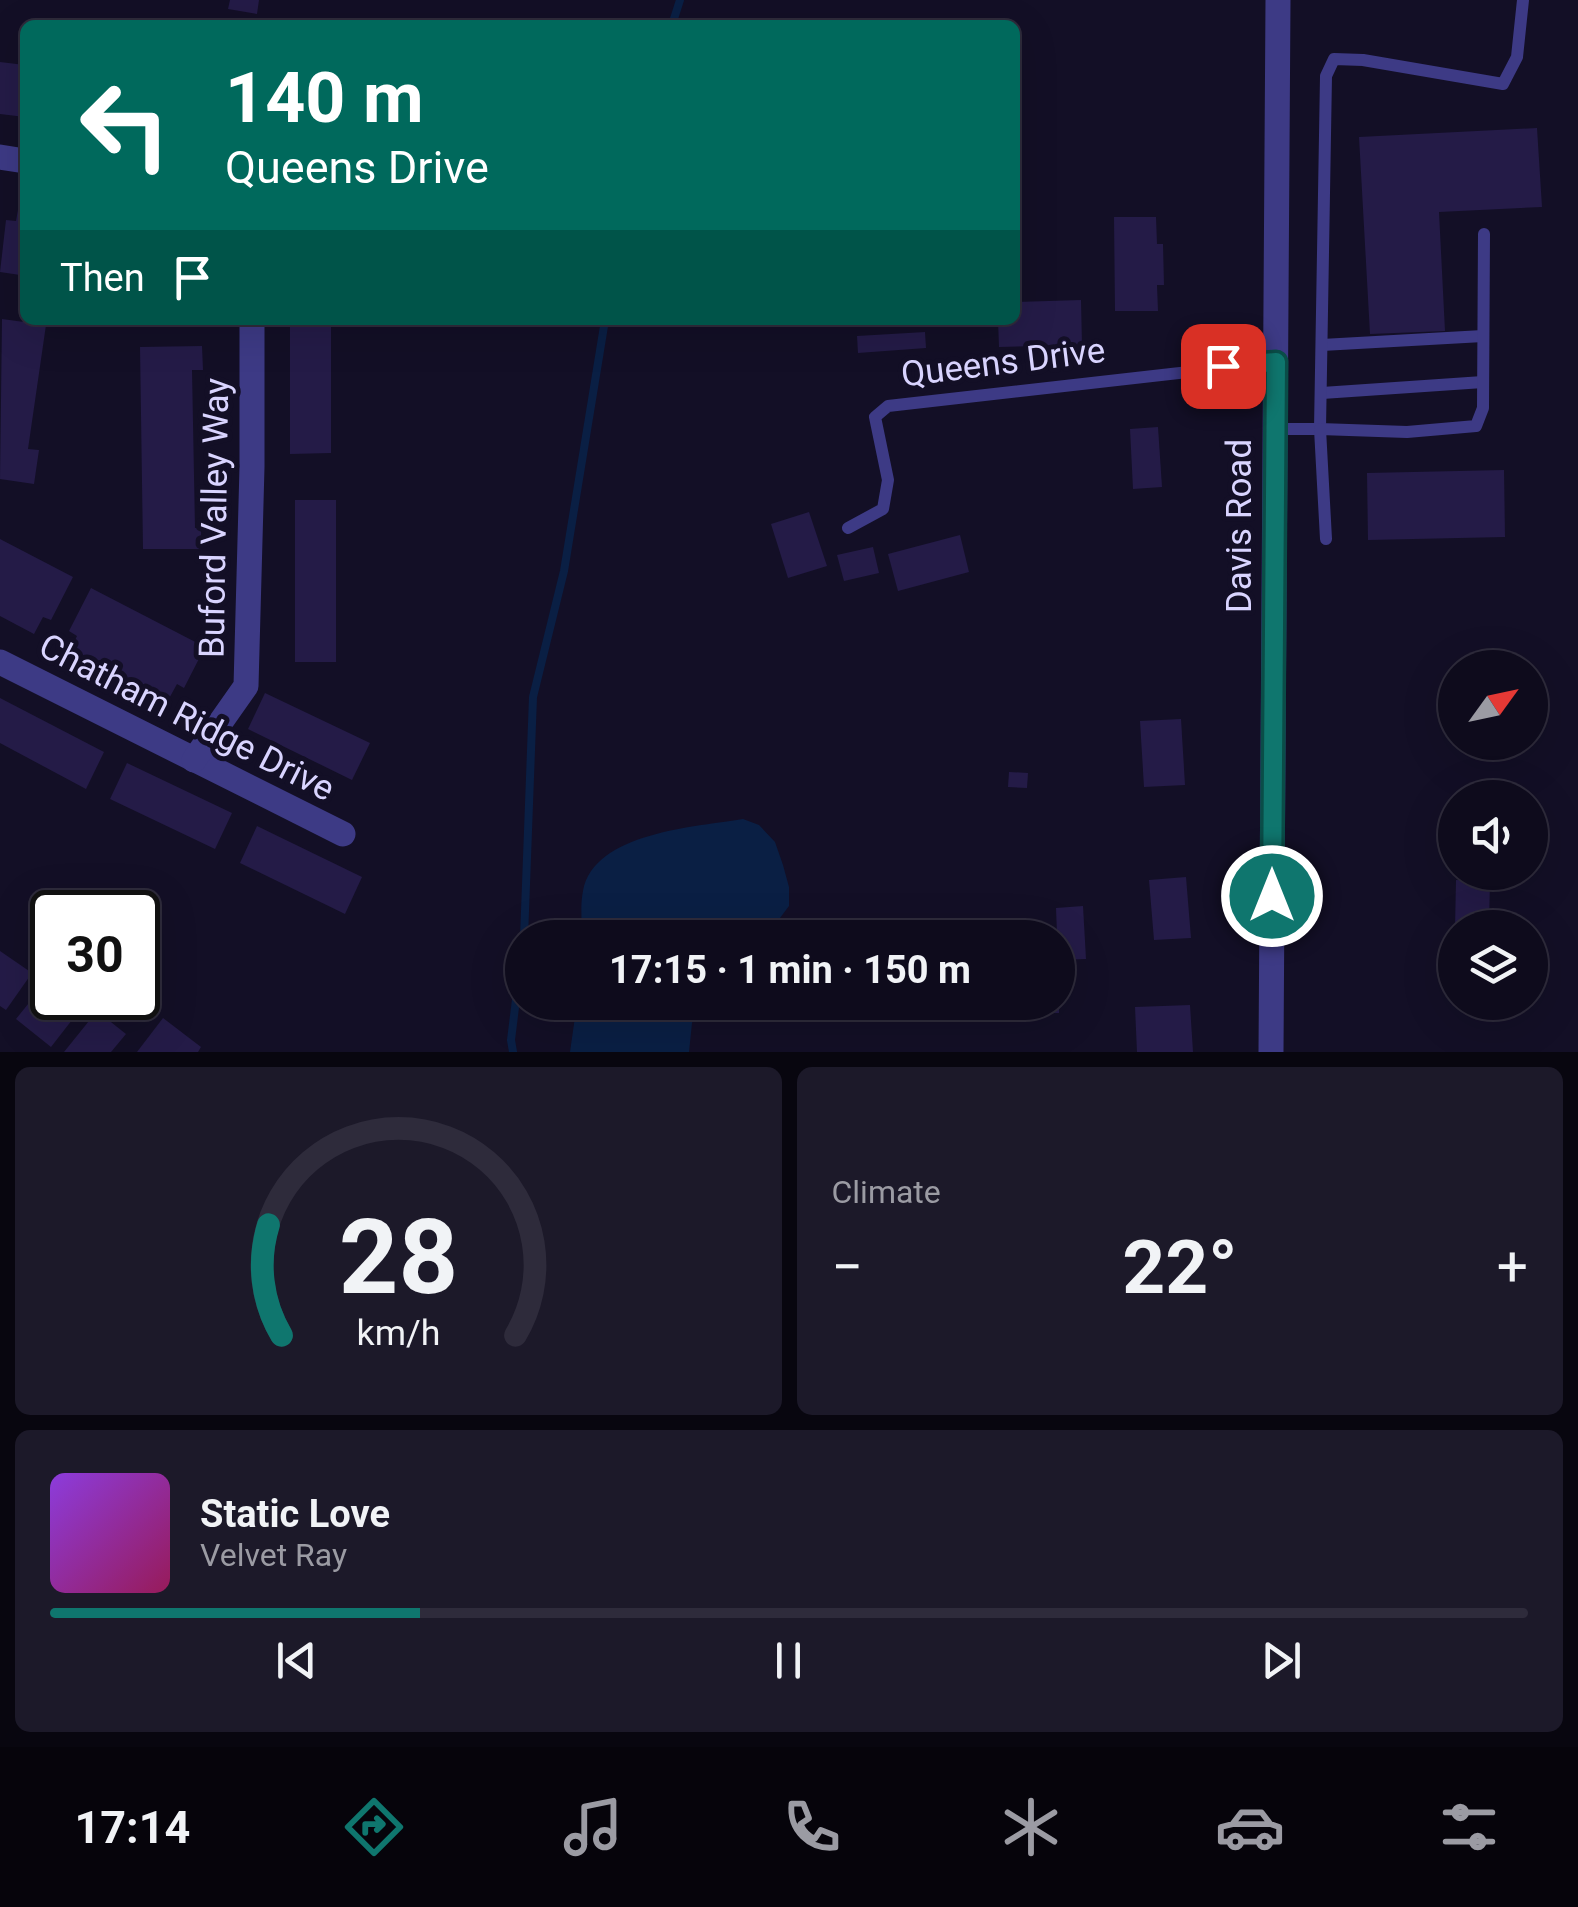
<!DOCTYPE html>
<html lang="en">
<head>
<meta charset="utf-8">
<style>
	:root { --surface:#0e0b1c; --page:#1c1929; --text:#f1f3f6; --muted:#9b9ba3; --line:#2e2b3b; --accent:#0f766e }
	body { margin:0; font-family:Roboto,sans-serif; background:var(--page); color:var(--text); height:100vh; display:flex; flex-direction:column; font-size:38px; white-space:nowrap }
	* { box-sizing:border-box; margin:0 }
	p { font-size:32px; color:var(--muted) }
	.icon { flex:none; width:55px; height:55px; fill:none; stroke:currentColor; stroke-width:2; stroke-linecap:round; stroke-linejoin:round }
	.map { position:relative; height:1052px; overflow:hidden }
	.side { display:flex; flex-direction:column; gap:15px; padding:15px; background:#08060f; flex:1 }
	.side>* { flex:none }
	.hud { position:absolute; left:20px; top:20px; width:1000px; height:305px; border-radius:15px; box-shadow:0 10px 40px #0002,0 0 0 2px var(--line); background:#00695c; color:#fff; overflow:hidden }
	.needle { width:65px; rotate:57deg }
	.buttons { position:absolute; left:1438px; top:650px; display:grid; gap:20px }
	.buttons a { display:grid; place-items:center; width:110px; height:110px; border-radius:50%; background:var(--surface); box-shadow:0 10px 40px #0002,0 0 0 2px var(--line); font-size:50px }
	.speed { position:absolute; left:30px; top:890px; display:flex; gap:20px; font-size:50px; font-weight:700; text-align:center }
	.speed>* { display:grid; place-content:center; width:130px; height:130px; border-radius:50%; background:var(--surface); box-shadow:0 10px 40px #0002,0 0 0 2px var(--line); line-height:1 }
	.speed .limit { border:5px solid #111; border-radius:15px; background:#fff; color:#111 }
	.pin { position:absolute; display:grid; place-items:center; width:85px; height:85px; color:#fff; margin:-42px; border-radius:20px; box-shadow:0 5px 15px #0006 }
	.me { position:absolute; width:110px; margin:-55px; rotate:0deg; stroke-linejoin:round; filter:drop-shadow(0 0 8px #0008) }
	.turn { display:flex; align-items:center; gap:35px; height:210px; padding:0 40px; font-size:45px }
	.turn .icon { width:130px; height:130px; stroke-width:2.5 }
	.turn b { display:block; font-size:70px; line-height:85px }
	.then { display:flex; align-items:center; height:95px; padding:0 40px; background:#0003; gap:20px; font-size:38px }
	.big { font-size:75px; font-weight:700; line-height:1.1 }
	.side .widget { flex:1; display:flex; flex-direction:column; justify-content:center; gap:15px; min-width:0; padding:0 35px; border-radius:15px; background:var(--page) }
	.side .dial { align-items:center; gap:0 }
	.dial svg { height:260px; overflow:visible; fill:none; stroke:var(--line); stroke-width:7; stroke-linecap:round; text-anchor:middle }
	.dial text { fill:var(--text); stroke:none }
	.song { display:flex; align-items:center; gap:30px }
	.cover { width:120px; height:120px; border-radius:15px; background:linear-gradient(135deg,hsl(270 70% 55%),hsl(330 70% 35%)) }
	.played { height:10px; border-radius:5px; background:linear-gradient(90deg,var(--accent) 25%,var(--line) 25%) }
	.keys { display:flex; justify-content:space-around; direction:ltr }
	.heat { display:flex; justify-content:space-between; align-items:center; font-size:55px; direction:ltr }
	.side .tiles { flex:1; display:grid; gap:15px; grid-template-columns:1fr 1fr }
	.widget:last-child { grid-column:span 2 }
	.trip { position:absolute; left:505px; top:920px; width:570px; height:100px; border-radius:50px; background:var(--surface); box-shadow:0 10px 40px #0002,0 0 0 2px var(--line); font-weight:700; line-height:100px; text-align:center }
	.tabs { display:flex; height:160px; justify-content:space-around; align-items:center; background:#06040b; color:var(--muted) }
	.tabs .icon { width:70px; height:70px }
	.tabs .active { color:var(--accent) }
	.tabs b { font-size:45px; color:var(--text) }
	.map>svg:first-child { display:block }
</style>
</head>
<body>
<div class="map">
<svg width="1578" height="1052" viewBox="0 0 1578 1052">
	<rect width="100%" height="100%" fill="#130f26"/>
	<g fill="#0a1f44">
		<path d="M 743,819 L 759,825 L 775,842 L 783,865 L 789,887 L 789,906 L 777,922 L 745,937 L 582,937 C 582,923 580,905 583,891 C 594,832 696,827 743,819 Z"/>
		<polygon points="577,1003 699,1003 692,1023 689,1052 570,1052"/>
	</g>
	<g fill="none" stroke-linecap="round" stroke-linejoin="round">
		<g stroke="#0a1f44" stroke-width="8">
			<polyline points="672,25 680,0"/>
			<polyline points="524,938 533,697 564,571 605,320"/>
			<polyline points="513,1052 511,1040 522,951"/>
		</g>
	</g>
	<g fill="#241b47">
		<polygon points="230,0 259,0 257,14 228,9"/>
		<polygon points="0,62 25,65 25,117 0,114"/>
		<polygon points="1537,128 1542,207 1439,212 1445,331 1370,334 1359,137"/>
		<polygon points="19,204 25,205 25,264 22,264 20,275 0,272 6,220 16,221"/>
		<polygon points="1114,217 1156,217 1157,244 1163,244 1164,285 1157,285 1158,311 1115,311"/>
		<polygon points="1081,300 1082,345 999,347 998,320 1015,320 1015,302"/>
		<polygon points="2,319 46,325 28,449 39,450 34,484 0,479"/>
		<polygon points="290,320 331,320 331,453 290,454"/>
		<polygon points="925,332 926,348 858,353 857,336"/>
		<polygon points="202,346 203,370 192,370 195,528 201,528 201,549 143,549 140,347"/>
		<polygon points="1158,427 1162,487 1133,489 1130,429"/>
		<polygon points="1504,470 1505,537 1368,540 1367,473"/>
		<rect x="295" y="500" width="41" height="162"/>
		<polygon points="809,512 827,566 788,578 771,524"/>
		<polygon points="960,535 969,572 898,591 888,554"/>
		<polygon points="0,539 73,577 51,620 43,617 34,634 0,616"/>
		<polygon points="873,547 879,573 844,581 837,555"/>
		<polygon points="91,588 205,647 184,688 177,684 166,704 69,653 77,636 69,631"/>
		<polygon points="265,693 370,743 352,780 248,729"/>
		<polygon points="0,698 104,752 86,789 0,743"/>
		<polygon points="1181,719 1185,785 1144,787 1140,721"/>
		<polygon points="127,763 232,813 215,849 110,799"/>
		<polygon points="1009,772 1028,773 1027,788 1008,787"/>
		<polygon points="257,826 362,877 345,914 240,863"/>
		<polygon points="1186,877 1191,938 1154,940 1149,880"/>
		<polygon points="1456,880 1490,881 1489,924 1512,924 1512,928 1455,928"/>
		<polygon points="1083,906 1086,959 1058,960 1056,908"/>
		<polygon points="0,951 32,973 6,1010 0,1006"/>
		<polygon points="45,983 52,990 52,998 62,998 79,1011 51,1047 16,1019"/>
		<polygon points="978,1002 1059,1002 1059,1013 979,1014"/>
		<polygon points="1190,1005 1193,1052 1137,1052 1135,1007"/>
		<polygon points="97,1011 126,1034 111,1052 64,1052"/>
		<polygon points="163,1018 201,1047 198,1052 137,1052"/>
	</g>
	<g fill="none" stroke-linecap="round" stroke-linejoin="round">
		<g stroke="#3d3a85" stroke-width="12">
			<polyline points="1322,345 1483,336"/>
			<polyline points="1322,393 1483,382"/>
			<polyline points="1275,429 1320,429 1326,76 1334,59 1363,60 1503,84 1517,57 1523,0"/>
			<polyline points="848,528 883,509 888,480 875,417 888,406 1276,362"/>
			<polyline points="1326,539 1320,429 1407,432 1476,426 1483,408 1484,234"/>
		</g>
		<g stroke="#3d3a85" stroke-width="25">
			<polyline points="0,157 25,161"/>
			<polyline points="0,662 343,834"/>
			<polyline points="194,760 246,686 252,467 252,320"/>
			<polyline points="1271,1052 1278,0"/>
		</g>
	</g>
	<g fill="none" stroke-linecap="round" stroke-linejoin="round">
		<g stroke="#0a4d48" stroke-width="25">
			<polyline id="route" points="1223,366 1276,362 1272,896"/>
		</g>
		<use href="#route" stroke="#0f766e" stroke-width="18"/>
	</g>
	<g text-anchor="middle" stroke-width="10" stroke-linejoin="round" paint-order="stroke">
		<g font-size="35" fill="#d9d4ff" stroke="#130f26">
			<text transform="translate(1003 362) rotate(-7)" y="12">Queens Drive</text>
			<text transform="translate(214 518) rotate(-89)" y="12">Buford Valley Way</text>
			<text transform="translate(1239 526) rotate(-90)" y="12">Davis Road</text>
			<text transform="translate(187 717) rotate(27)" y="12">Chatham Ridge Drive</text>
		</g>
	</g>
</svg>
<div class="buttons">
<a><svg class="needle" viewBox="-14 -14 28 28"><path d="M0-13l5 13h-10z" fill="#e53935"/><path d="M0 13l5-13h-10z" fill="#9b9ba3"/></svg></a>
<a><svg class="icon" aria-label="sound" viewBox="0 0 24 24"><path d="M4 9h4l5-4v14l-5-4H4zM17 9q2 3 0 6"/></svg></a>
<a><svg class="icon" aria-label="layers" viewBox="0 0 24 24"><path d="M12 4l9 5-9 5-9-5zM3 14l9 5 9-5"/></svg></a>
</div>
<div class="speed"><div class="limit">30</div></div>
<div class="pin" style="left:1223px;top:366px;background:#d93025"><svg class="icon" aria-label="arrive" viewBox="0 0 24 24"><path d="M6 21V4h12l-3 4 3 4H6"/></svg></div>
<svg class="me" style="left:1272px;top:896px" viewBox="-20 -20 40 40"><circle r="17" fill="#0f766e" stroke="#fff" stroke-width="3"/><path d="M0-11L8 9 0 5-8 9z" fill="#fff"/></svg>
<div class="trip">17:15 · 1 min · 150 m</div>
<div class="hud">
<div class="turn"><svg class="icon" aria-label="left" viewBox="0 0 24 24"><path d="M17 20v-9H6M10 6l-5 5 5 5"/></svg><div><b>140 m</b>Queens Drive</div></div>
<div class="then">Then<svg class="icon" aria-label="arrive" viewBox="0 0 24 24"><path d="M6 21V4h12l-3 4 3 4H6"/></svg></div>
</div>
</div>
<section class="side">
<div class="tiles">
<div class="widget dial"><svg viewBox="0 0 100 80">
<path d="M14 69A42 42 0 1 1 86 69"/>
<path d="M14 69A42 42 0 0 1 10 35" stroke="#0f766e"/>
<text x="50" y="56" font-size="32" font-weight="700">28</text>
<text x="50" y="72" font-size="11">km/h</text>
</svg></div>
<div class="widget"><p>Climate</p>
<div class="heat"><a>−</a><b class="big">22°</b><a>+</a></div>
</div>
<div class="widget">
<div class="song"><i class="cover"></i><div><b>Static Love</b><p>Velvet Ray</p></div></div>
<div class="played"></div>
<div class="keys"><svg class="icon" aria-label="previous" viewBox="0 0 24 24"><path d="M18 5L8 12l10 7zM5 5v14"/></svg><svg class="icon" aria-label="pause" viewBox="0 0 24 24"><path d="M8 5v14M16 5v14"/></svg><svg class="icon" aria-label="next" viewBox="0 0 24 24"><path d="M6 5l10 7-10 7zM19 5v14"/></svg></div>
</div>
</div>
</section>
<nav class="tabs">
<b>17:14</b>
<svg class="icon active" aria-label="directions" viewBox="0 0 24 24"><path d="M12 3l9 9-9 9-9-9zM9 14v-3h6M13 9l2 2-2 2"/></svg>
<svg class="icon" aria-label="music" viewBox="0 0 24 24"><path d="M9 18V5l10-2v13"/><circle cx="6" cy="18" r="3"/><circle cx="16" cy="16" r="3"/></svg>
<svg class="icon" aria-label="phone" viewBox="0 0 24 24"><path d="M5 4h4l2 5-3 2q2 4 5 5l2-3 5 2v4C11 20 4 13 5 4z"/></svg>
<svg class="icon" aria-label="climate" viewBox="0 0 24 24"><path d="M12 3v18M4 7l16 10M4 17L20 7"/></svg>
<svg class="icon" aria-label="car" viewBox="0 0 24 24"><path d="M5 17H2v-5l4-1 3-4h7l3 4 3 1v5h-3M9 17h6M6 11h13"/><circle cx="7" cy="17" r="2"/><circle cx="17" cy="17" r="2"/></svg>
<svg class="icon" aria-label="filters" viewBox="0 0 24 24"><path d="M4 7h16M4 17h16"/><circle cx="9" cy="7" r="2"/><circle cx="15" cy="17" r="2"/></svg>
</nav>
</body>
</html>
